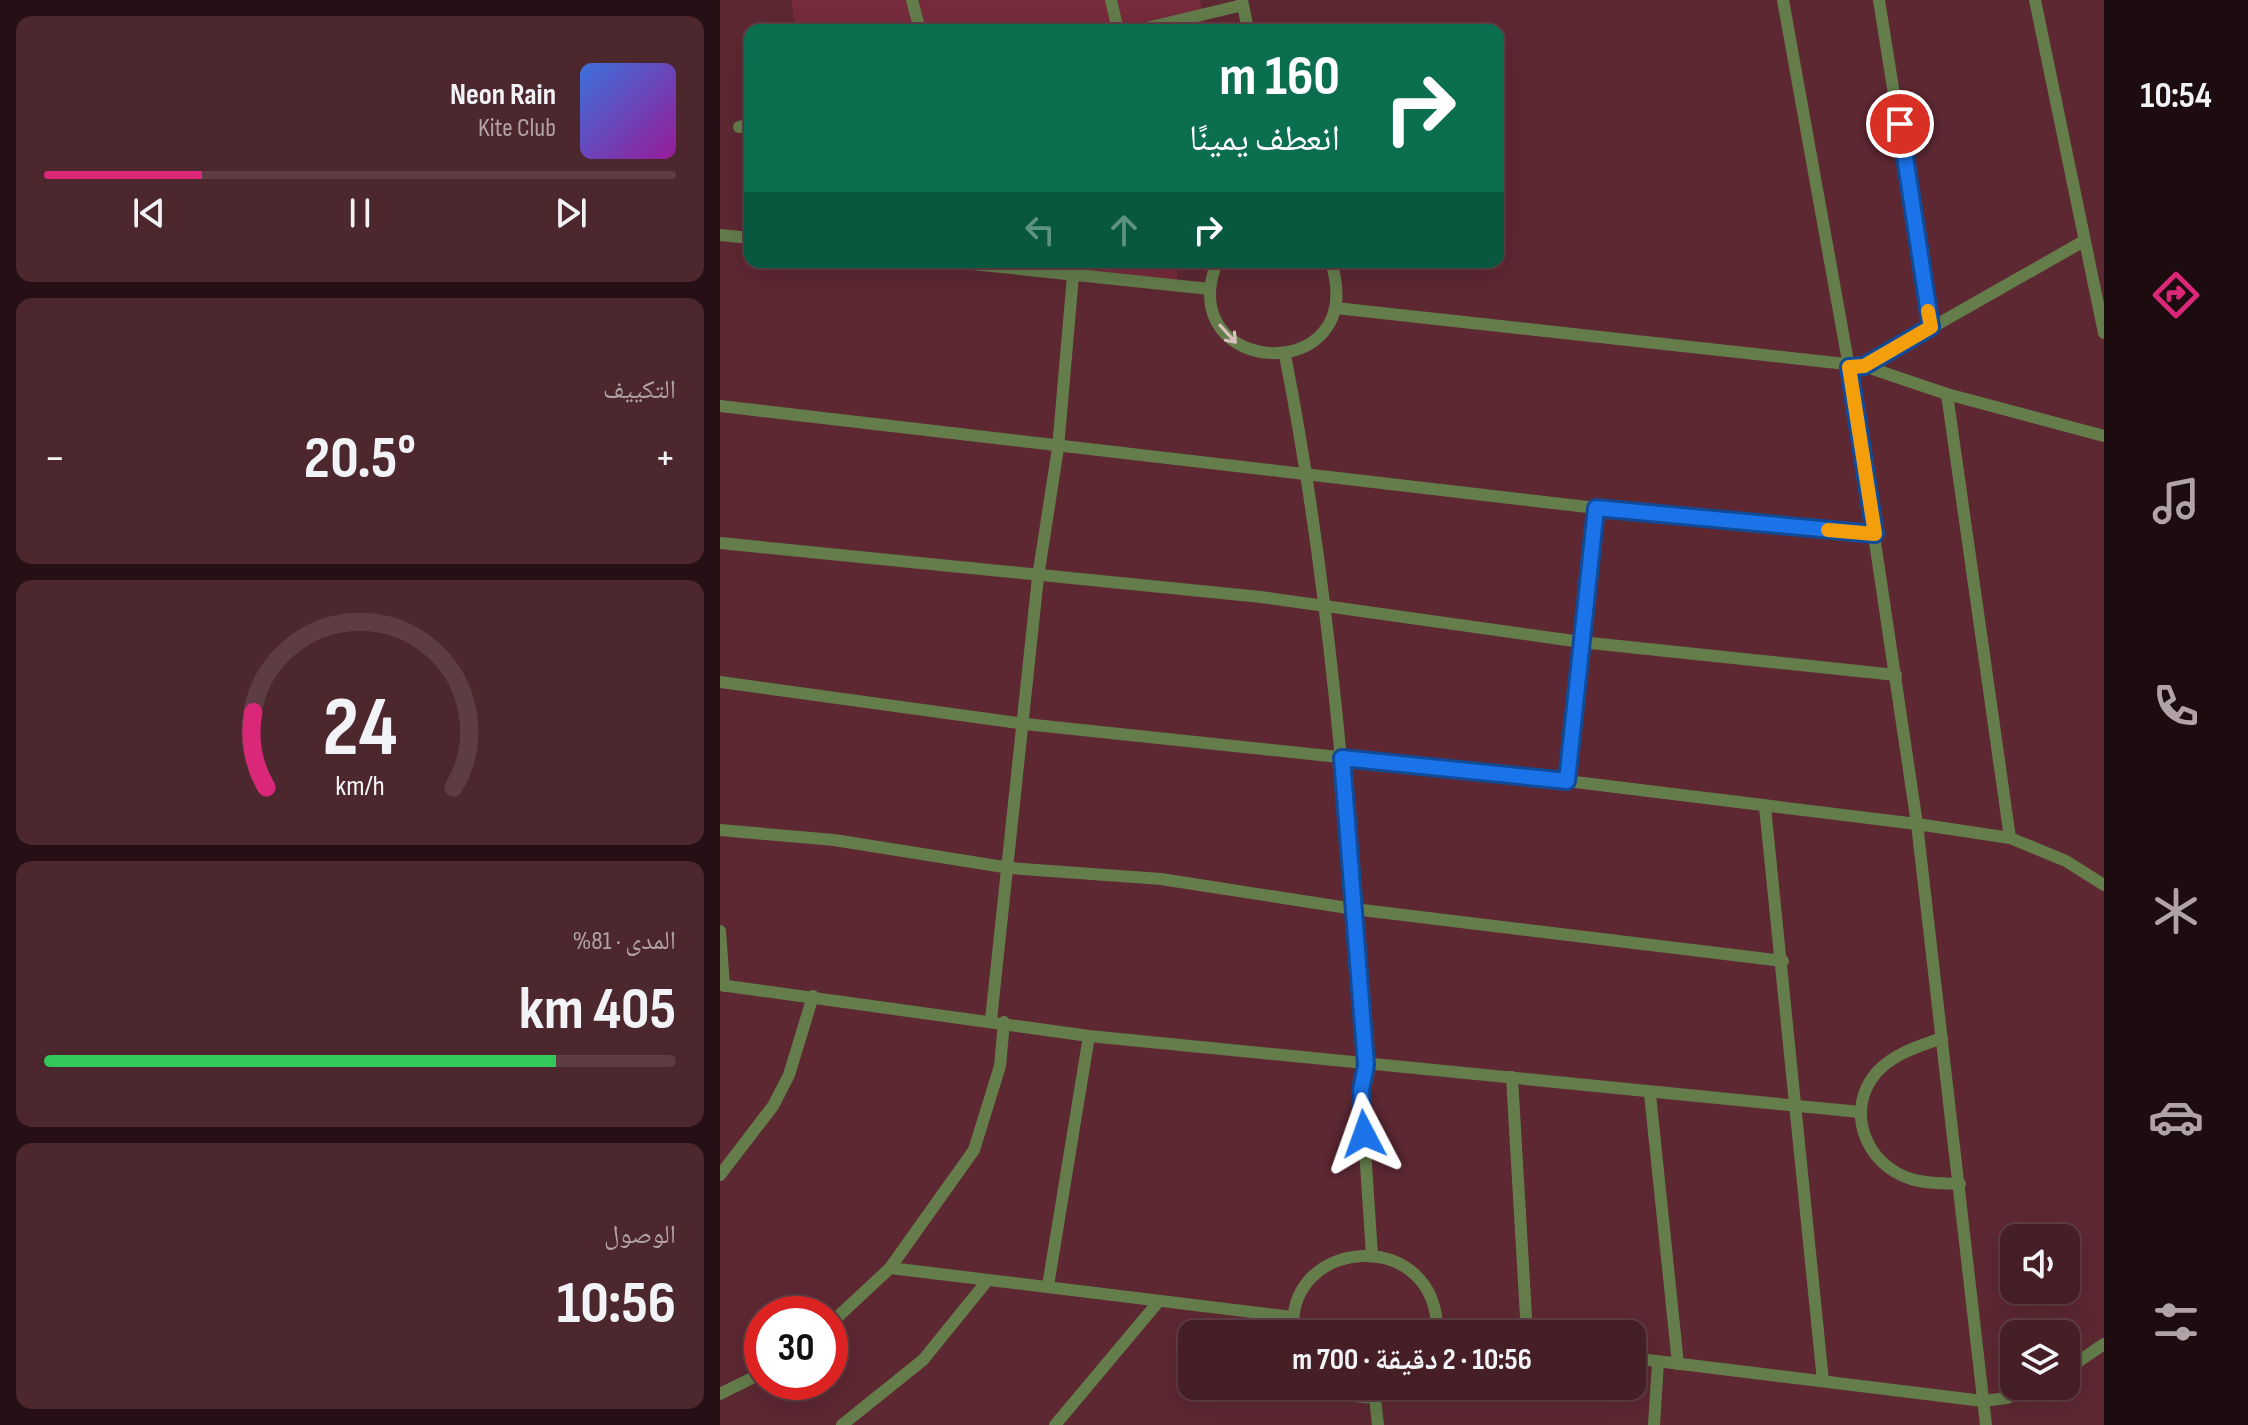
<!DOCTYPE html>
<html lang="ar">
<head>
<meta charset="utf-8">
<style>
	:root { --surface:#461e26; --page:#4d272e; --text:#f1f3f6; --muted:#b0a2a7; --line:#5e3c43; --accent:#db2777 }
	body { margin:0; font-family:"Sofia Sans Condensed","Noto Naskh Arabic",sans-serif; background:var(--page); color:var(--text); direction:rtl; height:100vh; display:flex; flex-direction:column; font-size:30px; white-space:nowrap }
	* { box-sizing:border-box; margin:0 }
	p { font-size:26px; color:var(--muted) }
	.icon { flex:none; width:44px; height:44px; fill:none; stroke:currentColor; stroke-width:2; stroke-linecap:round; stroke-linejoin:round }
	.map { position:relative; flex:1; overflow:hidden; direction:ltr }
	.details { display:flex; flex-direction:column; gap:16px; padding:16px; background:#261015; width:720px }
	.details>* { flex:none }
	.top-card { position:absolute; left:24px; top:24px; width:760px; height:244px; border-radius:16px; box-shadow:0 8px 32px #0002,0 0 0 2px var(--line); direction:rtl; background:#0b6e4f; color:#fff; overflow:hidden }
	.tools { position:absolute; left:1280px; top:1224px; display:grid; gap:16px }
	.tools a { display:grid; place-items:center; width:80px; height:80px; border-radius:16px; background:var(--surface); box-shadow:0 8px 32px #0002,0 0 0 2px var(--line); font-size:40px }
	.speed { position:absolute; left:24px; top:1296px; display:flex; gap:16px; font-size:40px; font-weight:700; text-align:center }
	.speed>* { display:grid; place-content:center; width:104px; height:104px; border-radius:50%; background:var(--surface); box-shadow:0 8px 32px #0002,0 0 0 2px var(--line); line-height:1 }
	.speed .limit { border:12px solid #d22; background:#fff; color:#111 }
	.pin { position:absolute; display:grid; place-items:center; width:68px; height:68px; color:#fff; margin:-34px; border:4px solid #fff; border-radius:50%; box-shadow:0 2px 8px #0007 }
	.me { position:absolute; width:88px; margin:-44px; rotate:356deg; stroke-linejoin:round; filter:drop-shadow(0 0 6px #0008) }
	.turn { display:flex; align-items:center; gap:28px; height:168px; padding:0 32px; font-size:36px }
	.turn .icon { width:104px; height:104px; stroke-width:2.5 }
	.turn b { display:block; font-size:56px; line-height:68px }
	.lanes { display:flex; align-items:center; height:76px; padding:0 32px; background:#0003; justify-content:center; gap:40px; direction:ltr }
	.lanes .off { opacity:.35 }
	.big { font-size:60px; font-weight:700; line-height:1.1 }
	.details .widget { flex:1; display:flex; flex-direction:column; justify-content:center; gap:12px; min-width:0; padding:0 28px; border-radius:16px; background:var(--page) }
	.details .dial { align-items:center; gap:0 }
	.dial svg { height:208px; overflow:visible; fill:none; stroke:var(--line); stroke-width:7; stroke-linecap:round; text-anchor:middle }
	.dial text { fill:var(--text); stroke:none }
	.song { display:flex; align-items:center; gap:24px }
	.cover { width:96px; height:96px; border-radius:12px; background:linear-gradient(135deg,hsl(220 70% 55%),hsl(300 70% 35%)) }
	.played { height:8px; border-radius:4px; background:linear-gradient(90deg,var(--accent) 25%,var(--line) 25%) }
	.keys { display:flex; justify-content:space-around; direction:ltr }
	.heat { display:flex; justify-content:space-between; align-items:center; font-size:44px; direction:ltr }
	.charge { height:12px; border-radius:6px; background:linear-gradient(90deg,#34c759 81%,var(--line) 0) }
	.trip { position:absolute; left:458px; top:1320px; width:468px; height:80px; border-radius:16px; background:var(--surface); box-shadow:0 8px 32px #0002,0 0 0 2px var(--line); font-weight:700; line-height:80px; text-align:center; direction:rtl }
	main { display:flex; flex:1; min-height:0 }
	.dock { display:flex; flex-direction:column; width:144px; justify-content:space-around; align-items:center; background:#1c0c0f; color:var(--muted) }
	.dock .icon { width:56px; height:56px }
	.dock .on { color:var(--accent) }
	.dock b { font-size:36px; color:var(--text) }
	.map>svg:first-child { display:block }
</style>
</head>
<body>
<main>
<nav class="dock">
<b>10:54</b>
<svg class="icon on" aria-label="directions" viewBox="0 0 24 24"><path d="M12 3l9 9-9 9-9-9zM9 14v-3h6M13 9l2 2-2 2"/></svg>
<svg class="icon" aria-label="music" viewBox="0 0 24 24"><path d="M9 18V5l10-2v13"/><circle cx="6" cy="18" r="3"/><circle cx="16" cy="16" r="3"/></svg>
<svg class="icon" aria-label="phone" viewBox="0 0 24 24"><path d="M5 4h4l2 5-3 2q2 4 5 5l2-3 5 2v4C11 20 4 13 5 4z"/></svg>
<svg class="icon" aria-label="climate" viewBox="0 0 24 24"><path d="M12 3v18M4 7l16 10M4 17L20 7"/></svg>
<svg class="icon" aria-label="car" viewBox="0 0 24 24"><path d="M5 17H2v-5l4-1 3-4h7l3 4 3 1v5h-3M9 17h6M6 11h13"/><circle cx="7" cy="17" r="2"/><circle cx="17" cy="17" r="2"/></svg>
<svg class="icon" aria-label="filters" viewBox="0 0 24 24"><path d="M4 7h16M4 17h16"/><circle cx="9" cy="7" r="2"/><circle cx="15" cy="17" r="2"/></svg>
</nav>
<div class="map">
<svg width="1384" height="1425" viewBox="0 0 1384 1425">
	<rect width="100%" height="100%" fill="#5d2832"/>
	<g fill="#772b3c">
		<polygon points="71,0 480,0 485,30 76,30"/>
		<polygon points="291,262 457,262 457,282 456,282"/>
	</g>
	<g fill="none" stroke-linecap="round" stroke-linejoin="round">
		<g stroke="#647d4b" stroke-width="12">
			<polyline points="192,0 200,30"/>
			<polyline points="391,0 398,30"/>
			<polyline points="522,0 528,30"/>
			<polyline points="1063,0 1129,367 1197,824 1266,1425"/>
			<polyline points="1159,0 1211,327"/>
			<polyline points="1315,0 1384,333"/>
			<polyline points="418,30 523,5"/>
			<polyline points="19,127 30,124"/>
			<polyline points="0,235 30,238"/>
			<polyline points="233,262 490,289"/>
			<path d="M 497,262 C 451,378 651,389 611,262"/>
			<polyline points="616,308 1144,366 1227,394 1384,436"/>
			<path d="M 565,355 C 611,589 628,827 646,1065 L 641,1090 L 652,1255"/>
			<polyline points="1144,366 1364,241"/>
			<polyline points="1227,394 1290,838"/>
			<polyline points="0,406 876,508 1155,534"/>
			<polyline points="0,543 541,597 861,642 1176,675"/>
			<polyline points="0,682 305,724 847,781 1197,824 1290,838 1346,861 1384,885"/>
			<polyline points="847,781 876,508"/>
			<polyline points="1045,807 1103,1381"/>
			<polyline points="0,830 114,840 290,868 441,879 634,909 1063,961"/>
			<polyline points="0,931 4,986"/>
			<polyline points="0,985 369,1036 1140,1112"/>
			<polyline points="271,1020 318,577 338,448 353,276"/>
			<path d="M 1222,1038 C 1200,1046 1174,1053 1157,1072 C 1124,1109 1145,1165 1191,1179 C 1206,1184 1224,1183 1240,1184"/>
			<polyline points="792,1077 807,1334"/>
			<polyline points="930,1094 958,1364"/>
			<polyline points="0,1175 53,1106 69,1075 93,996"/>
			<polyline points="170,1268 573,1317"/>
			<polyline points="328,1286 369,1036"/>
			<polyline points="110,1324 170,1268 254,1150 280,1066 284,1022"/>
			<path d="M 574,1334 C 562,1236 720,1224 717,1334"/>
			<polyline points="912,1358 1263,1401 1287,1398 1317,1386"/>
			<polyline points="1346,1370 1384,1344"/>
			<path d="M 606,1386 C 631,1400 660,1402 685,1386"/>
			<polyline points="0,1394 42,1373"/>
			<polyline points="655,1398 658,1425"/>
			<polyline points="122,1425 203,1360 267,1281"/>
			<polyline points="335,1425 439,1301"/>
			<polyline points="934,1425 938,1362"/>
		</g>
	</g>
	<defs><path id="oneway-shaft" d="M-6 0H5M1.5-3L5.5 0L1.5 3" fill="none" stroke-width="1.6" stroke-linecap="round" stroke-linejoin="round" transform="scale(2)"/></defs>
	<use stroke="#dac0bc" href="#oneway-shaft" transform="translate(508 334) rotate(48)"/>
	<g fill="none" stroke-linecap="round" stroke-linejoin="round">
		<g stroke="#114b97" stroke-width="20">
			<polyline id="route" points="644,1134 641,1090 646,1065 622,758 847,781 876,508 1155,534 1129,367 1144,366 1211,327 1180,124"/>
		</g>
		<use href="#route" stroke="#1a73e8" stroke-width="14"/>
		<polyline stroke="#f59e0b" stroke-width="14" points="1108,530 1155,534 1129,367 1144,366 1211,327 1208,311"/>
	</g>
</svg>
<div class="tools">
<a><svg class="icon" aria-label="sound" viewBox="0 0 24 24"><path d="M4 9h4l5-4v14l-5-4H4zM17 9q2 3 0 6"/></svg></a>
<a><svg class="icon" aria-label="layers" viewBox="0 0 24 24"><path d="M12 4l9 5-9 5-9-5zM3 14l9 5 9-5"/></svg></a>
</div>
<div class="speed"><div class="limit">30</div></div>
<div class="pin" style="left:1180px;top:124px;background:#d93025"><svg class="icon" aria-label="arrive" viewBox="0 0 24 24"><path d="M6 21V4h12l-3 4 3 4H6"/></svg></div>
<svg class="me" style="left:644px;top:1134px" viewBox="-20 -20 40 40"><path d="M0-17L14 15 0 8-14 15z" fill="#1a73e8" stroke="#fff" stroke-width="4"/></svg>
<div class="trip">10:56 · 2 دقيقة · 700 m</div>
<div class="top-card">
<div class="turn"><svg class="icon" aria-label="right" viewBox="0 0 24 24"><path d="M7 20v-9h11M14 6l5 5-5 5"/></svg><div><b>160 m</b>انعطف يمينًا</div></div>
<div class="lanes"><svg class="icon off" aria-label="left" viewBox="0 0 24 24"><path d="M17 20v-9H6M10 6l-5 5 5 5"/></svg><svg class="icon off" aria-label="ahead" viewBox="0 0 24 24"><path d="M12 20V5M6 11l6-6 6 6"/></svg><svg class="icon" aria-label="right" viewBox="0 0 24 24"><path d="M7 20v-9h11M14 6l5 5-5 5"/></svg></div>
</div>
</div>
<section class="details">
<div class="widget">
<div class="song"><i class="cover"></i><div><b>Neon Rain</b><p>Kite Club</p></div></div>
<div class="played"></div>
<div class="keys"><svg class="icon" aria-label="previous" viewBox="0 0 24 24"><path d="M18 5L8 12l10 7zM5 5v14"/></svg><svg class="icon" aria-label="pause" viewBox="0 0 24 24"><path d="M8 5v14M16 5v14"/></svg><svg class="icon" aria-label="next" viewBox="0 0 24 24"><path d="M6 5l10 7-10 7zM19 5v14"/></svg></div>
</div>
<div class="widget"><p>التكييف</p>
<div class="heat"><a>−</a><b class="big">20.5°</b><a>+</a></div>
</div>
<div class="widget dial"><svg viewBox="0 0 100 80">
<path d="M14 69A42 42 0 1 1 86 69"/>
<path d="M14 69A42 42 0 0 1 9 40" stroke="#db2777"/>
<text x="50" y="56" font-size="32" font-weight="700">24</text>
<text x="50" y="72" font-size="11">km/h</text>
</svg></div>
<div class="widget"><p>المدى · 81%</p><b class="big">405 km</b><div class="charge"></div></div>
<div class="widget"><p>الوصول</p><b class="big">10:56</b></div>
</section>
</main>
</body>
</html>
